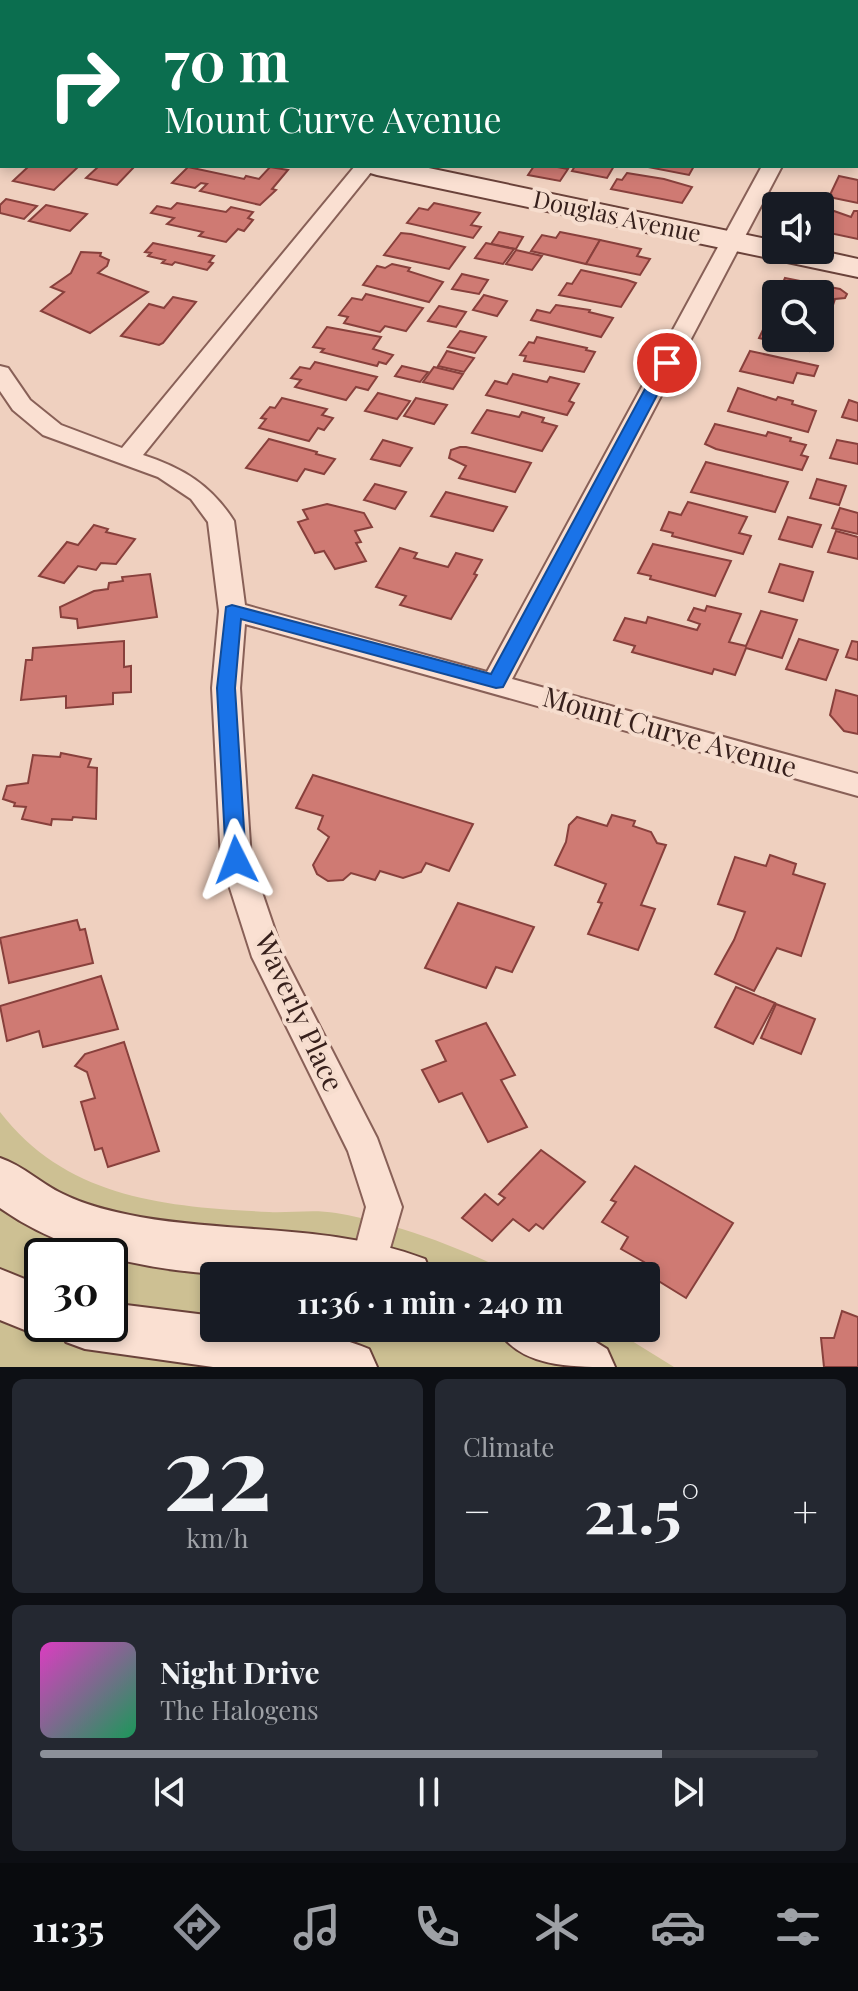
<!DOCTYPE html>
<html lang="en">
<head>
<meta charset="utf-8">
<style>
	:root { --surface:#171b24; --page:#242831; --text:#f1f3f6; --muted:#9ea1a6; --line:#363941; --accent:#8c9099 }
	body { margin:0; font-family:"Playfair Display",serif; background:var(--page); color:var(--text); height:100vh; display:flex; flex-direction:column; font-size:30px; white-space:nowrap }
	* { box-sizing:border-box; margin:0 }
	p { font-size:26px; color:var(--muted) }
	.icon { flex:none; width:44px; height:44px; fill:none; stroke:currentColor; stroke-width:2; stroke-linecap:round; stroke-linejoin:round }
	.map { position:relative; height:1367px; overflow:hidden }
	.drawer { display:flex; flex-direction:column; gap:12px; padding:12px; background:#0d0f14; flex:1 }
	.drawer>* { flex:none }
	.guide { position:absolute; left:0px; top:0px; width:858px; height:168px; box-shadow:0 4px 12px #0003; background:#0b6e4f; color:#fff; overflow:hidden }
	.tools { position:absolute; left:762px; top:192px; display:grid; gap:16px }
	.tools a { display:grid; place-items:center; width:72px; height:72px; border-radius:8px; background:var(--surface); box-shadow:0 4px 12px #0003; font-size:40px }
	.speed { position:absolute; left:24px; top:1238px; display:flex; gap:16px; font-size:40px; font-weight:700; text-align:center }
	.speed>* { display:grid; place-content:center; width:104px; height:104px; border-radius:50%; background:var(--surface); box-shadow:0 4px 12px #0003; line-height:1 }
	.speed .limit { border:4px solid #111; border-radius:12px; background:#fff; color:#111 }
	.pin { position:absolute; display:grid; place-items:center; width:68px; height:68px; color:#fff; margin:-34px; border:4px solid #fff; border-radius:50%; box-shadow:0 2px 8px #0007 }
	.me { position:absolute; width:88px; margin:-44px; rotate:357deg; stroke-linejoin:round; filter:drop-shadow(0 0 6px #0008) }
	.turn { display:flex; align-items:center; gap:28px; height:168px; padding:0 32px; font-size:36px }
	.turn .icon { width:104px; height:104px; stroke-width:2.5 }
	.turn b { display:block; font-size:56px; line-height:68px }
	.big { font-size:60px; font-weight:700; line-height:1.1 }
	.drawer .widget { flex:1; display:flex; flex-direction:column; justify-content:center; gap:12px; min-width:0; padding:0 28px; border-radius:12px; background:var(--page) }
	.drawer .dial { align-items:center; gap:0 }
	.dial b { font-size:104px; line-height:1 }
	.song { display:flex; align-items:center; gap:24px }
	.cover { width:96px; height:96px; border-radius:12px; background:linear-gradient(135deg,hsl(310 70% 55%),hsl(150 70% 35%)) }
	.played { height:8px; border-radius:4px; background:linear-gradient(90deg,var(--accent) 80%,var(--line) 80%) }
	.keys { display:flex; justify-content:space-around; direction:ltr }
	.heat { display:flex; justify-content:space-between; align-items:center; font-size:44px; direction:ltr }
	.drawer .tiles { flex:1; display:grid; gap:12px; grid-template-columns:1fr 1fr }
	.widget:last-child { grid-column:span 2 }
	.trip { position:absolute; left:200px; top:1262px; width:460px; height:80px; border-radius:8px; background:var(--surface); box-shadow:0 4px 12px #0003; font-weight:700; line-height:80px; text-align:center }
	.tab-bar { display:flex; height:128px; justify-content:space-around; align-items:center; background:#090b0e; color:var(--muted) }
	.tab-bar .icon { width:56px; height:56px }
	.tab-bar .active { color:var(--accent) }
	.tab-bar b { font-size:36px; color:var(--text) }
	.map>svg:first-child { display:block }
</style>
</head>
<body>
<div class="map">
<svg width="858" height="1367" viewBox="0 0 858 1367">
	<rect width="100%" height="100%" fill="#efd0bf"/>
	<path fill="#cdc093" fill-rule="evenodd" d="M 0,1112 C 67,1199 167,1207 269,1212 C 291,1213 314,1209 336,1213 C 400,1224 460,1248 519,1276 L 214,1276 L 214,1328 L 611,1328 L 674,1367 L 0,1367 ZM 42,1256 L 110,1256 L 110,1324 L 42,1324 Z"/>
	<g fill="#cf7a73" stroke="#88403c" stroke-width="2">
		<polygon points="366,0 436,0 438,2 364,2"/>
		<polygon points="29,166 79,166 54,190 13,181"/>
		<polygon points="99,166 135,166 117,185 86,178"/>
		<polygon points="534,166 552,166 568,169 560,181 528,175"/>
		<polygon points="575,166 614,166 607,178 572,171"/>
		<polygon points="643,166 694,166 689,175"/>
		<polygon points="188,167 244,179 246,176 259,179 270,167 288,170 272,189 276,190 260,205 200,191 207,184 201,183 195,188 172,183"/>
		<polygon points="627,173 664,179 692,187 682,203 611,189 617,179 622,180"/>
		<polygon points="839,176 858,180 858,203 829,197"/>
		<polygon points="6,199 37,206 24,219 0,213 0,205"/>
		<polygon points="177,203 226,212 231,207 253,212 248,218 253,220 244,231 238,229 226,242 199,236 203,232 167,224 174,218 151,213 157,206 171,209"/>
		<polygon points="434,203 480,213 471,225 481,227 473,238 407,223 419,208 428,210"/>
		<polygon points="46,205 87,214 70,231 29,221"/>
		<polygon points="834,211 851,217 854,211 858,211 858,239 820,231 820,212"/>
		<polygon points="499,232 523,237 516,249 491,244"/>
		<polygon points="560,232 600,240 586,264 531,251 542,235 556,238"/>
		<polygon points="401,233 411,234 465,247 449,269 384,255"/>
		<polygon points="600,240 641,249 637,256 650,259 640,275 586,264"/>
		<polygon points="153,243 214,256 209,262 213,263 207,270 175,262 172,265 162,263 165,260 148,256 151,253 145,252"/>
		<polygon points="486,243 514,249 503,264 475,258"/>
		<polygon points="516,250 542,256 532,270 506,264"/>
		<polygon points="81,252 101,253 100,256 109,260 107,266 98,273 148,292 90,333 41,311 64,292 51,287 71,273"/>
		<polygon points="392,264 410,268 408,271 443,282 429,302 363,285 377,266 385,268"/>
		<polygon points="581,270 627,280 636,283 621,307 559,295 567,283 572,284"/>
		<polygon points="462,274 488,280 479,294 452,289"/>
		<polygon points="785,278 840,289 847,294 845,298 835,299 832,308 827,307 823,316 820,315 820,294 778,294"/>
		<polygon points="366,294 423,308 406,331 385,326 380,332 344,323 348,317 339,315 352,298 362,300"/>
		<polygon points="484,295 507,301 497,316 473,310"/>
		<polygon points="173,297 196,302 163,343 159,345 121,336 149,304 164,308"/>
		<polygon points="556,305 590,310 589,312 613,318 601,337 531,320 537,310 550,313"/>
		<polygon points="439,306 466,312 456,327 428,321"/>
		<polygon points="770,315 776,316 776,338 815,338 809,351 759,338"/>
		<polygon points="327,327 381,337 373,349 393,355 386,364 379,362 377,366 321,352 324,349 313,347"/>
		<polygon points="460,331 486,337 475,353 448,347"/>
		<polygon points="537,337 587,348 586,350 595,352 584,372 524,361 526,356 520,355 529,342 534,343"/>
		<polygon points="447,351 474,358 464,372 438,366"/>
		<polygon points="750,351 818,366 814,376 797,373 793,383 740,371"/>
		<polygon points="315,362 377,377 368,390 356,387 346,400 295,387 301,380 291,378 300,367 310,369"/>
		<polygon points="402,366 428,372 420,382 395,376"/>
		<polygon points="434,367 463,374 453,389 423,382"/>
		<polygon points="513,374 547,382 550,377 579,384 569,401 574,403 567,415 486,395 495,381 507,384"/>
		<polygon points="738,388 776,400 778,397 793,401 792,404 816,411 808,432 728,411"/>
		<polygon points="378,393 410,401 397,419 365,411"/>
		<polygon points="282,398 327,409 322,415 333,418 324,430 318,428 309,441 259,428 266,419 261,418 270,407 275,408"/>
		<polygon points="416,398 447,405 434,424 404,416"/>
		<polygon points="849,400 858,403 858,421 842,417"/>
		<polygon points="487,410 519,417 522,412 544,418 542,422 557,426 542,451 472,433"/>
		<polygon points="715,424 766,436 768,432 791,438 790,441 806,445 801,455 808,457 802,470 716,449 705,444"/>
		<polygon points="269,439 317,452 316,454 335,459 324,474 305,469 297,481 246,468"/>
		<polygon points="383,440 412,448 400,466 371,459"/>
		<polygon points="837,440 858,444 858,464 830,458"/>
		<polygon points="460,447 466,447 531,463 515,492 459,478 466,466 449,458 451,450"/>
		<polygon points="706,462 788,482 775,512 691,492"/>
		<polygon points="817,479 846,486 839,505 810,498"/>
		<polygon points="375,484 406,492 395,509 364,500"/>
		<polygon points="446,492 507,507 493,531 431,516"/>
		<polygon points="688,502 747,517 739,533 751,536 743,554 672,536 673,533 661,530 669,512 681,515"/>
		<polygon points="327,504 364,513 372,527 355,531 361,542 356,543 366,561 335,569 324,551 315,553 298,522 308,519 303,510"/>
		<polygon points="840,508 858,513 858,534 832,528"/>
		<polygon points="788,517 821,525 812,547 779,539"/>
		<polygon points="94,525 108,529 106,532 135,539 116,564 101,563 96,570 78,566 64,583 39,576 67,542 78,545"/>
		<polygon points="836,531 858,537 858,559 828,552"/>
		<polygon points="653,544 731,561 715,596 650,579 651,576 638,573"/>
		<polygon points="400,548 417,553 414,558 448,567 456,553 482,560 474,574 477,575 451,619 400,605 406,596 376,587"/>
		<polygon points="780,564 813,572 803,601 769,592"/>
		<polygon points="150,574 157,617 78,628 77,619 61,617 60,607 94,591 108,589 109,583 123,581 122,577"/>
		<polygon points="707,606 741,614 729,642 746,646 761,611 797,620 782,658 746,648 735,675 714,669 712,674 632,652 635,646 614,640 625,618 646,623 648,617 697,630 700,624 688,620 694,608 705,611"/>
		<polygon points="799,639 838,650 826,680 786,669"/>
		<polygon points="124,641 124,667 131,666 131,692 113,693 113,704 66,708 66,696 21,700 26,660 32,660 33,648"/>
		<polygon points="852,641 858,642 858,660 846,657"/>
		<polygon points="836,690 858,696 858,734 844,731 830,715"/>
		<polygon points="61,753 91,759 88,767 97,768 96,819 73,817 72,820 52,819 51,825 22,819 26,807 14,806 15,803 3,799 7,786 28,783 33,755 60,757"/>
		<polygon points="313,775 473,824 449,871 426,863 421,872 403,878 380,871 375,880 351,873 343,880 328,881 317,874 313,865 329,837 318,829 323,816 296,808"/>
		<polygon points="612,815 635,821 633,826 651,832 657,843 666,845 641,905 655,909 638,950 588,934 602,903 598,902 606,884 555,865 566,842 569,825 577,817 607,826"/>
		<polygon points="770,855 796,864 793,874 825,884 801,956 777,948 754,991 715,974 734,940 745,912 718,904 735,857 766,866"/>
		<polygon points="458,903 534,927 512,972 496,967 486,988 425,968"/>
		<polygon points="77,920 80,930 85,929 93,963 9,983 0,938"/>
		<polygon points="101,976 118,1029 43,1047 39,1031 7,1041 0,1006"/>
		<polygon points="736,987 775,1003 753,1044 715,1027"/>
		<polygon points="776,1004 815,1019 801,1054 761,1038"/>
		<polygon points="486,1023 515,1075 501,1080 527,1127 488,1142 462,1093 439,1102 422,1070 446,1061 436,1041"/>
		<polygon points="124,1042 159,1151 108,1167 102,1148 95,1150 81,1102 95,1098 87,1072 75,1066 85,1054"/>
		<polygon points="541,1150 585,1182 543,1229 536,1224 529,1231 513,1219 492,1241 462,1218 485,1194 498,1205 505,1198 499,1194"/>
		<polygon points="635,1166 733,1223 686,1298 639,1269 644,1262 621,1249 628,1237 602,1222 616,1202 611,1200"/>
		<polygon points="842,1311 858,1317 858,1367 824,1367 821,1338 834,1338"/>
	</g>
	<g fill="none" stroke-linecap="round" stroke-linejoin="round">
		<g stroke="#886057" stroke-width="4">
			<g id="street">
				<polygon points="135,0 155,0 134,2"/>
				<polygon points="543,0 571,0 572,2 544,2"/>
				<polygon points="858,1 858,15 856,15 856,2 852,2"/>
				<rect x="856" y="49" width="2" height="12"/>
				<path d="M 355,166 L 376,166 L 143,455 C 183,468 211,485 234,521 L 245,605 L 487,672 L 762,166 L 782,166 L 512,679 L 858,774 L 858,796 L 245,624 L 240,688 L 251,860 L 284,957 L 377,1138 L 402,1207 L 382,1276 L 356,1276 L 351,1264 L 366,1207 L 348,1151 L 252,957 L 221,860 L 212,688 L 219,611 L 208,522 L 191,499 L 158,477 L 43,435 L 13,410 L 0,391 L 0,366 L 8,368 L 30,400 L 61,425 L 122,448 Z"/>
			</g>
		</g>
		<g stroke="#6a423a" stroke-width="4">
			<g id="secondary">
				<rect x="0" y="78" width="2" height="16"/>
				<polygon points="362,166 419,166 776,241 776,250 817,250 858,259 858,277 377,175 367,172"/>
				<path d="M 0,1158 C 24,1166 41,1184 63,1194 C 87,1206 114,1212 140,1217 C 235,1234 333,1224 425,1259 L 432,1276 C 293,1276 119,1292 0,1208 Z"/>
				<path d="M 0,1269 L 42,1286 L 42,1324 L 110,1324 L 110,1303 L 214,1316 L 214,1328 C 270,1328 316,1327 369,1349 L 377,1367 L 213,1367 L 85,1349 L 66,1342 L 61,1330 L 42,1337 L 0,1320 Z"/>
				<path d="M 497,1328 L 573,1328 L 607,1349 L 615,1367 C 569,1367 519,1367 497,1328 Z"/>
			</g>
		</g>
		<use href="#street" fill="#fae0d2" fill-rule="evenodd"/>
		<use href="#secondary" fill="#fae0d2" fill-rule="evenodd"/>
	</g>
	<polygon fill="#1a73e8" stroke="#114b97" stroke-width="2" points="667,359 674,363 503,687 496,688 241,619 235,688 246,860 243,866 229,866 226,860 217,688 226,607 232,605 491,674 659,363"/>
	<g text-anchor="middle" stroke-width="8" stroke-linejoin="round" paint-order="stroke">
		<g font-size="24" fill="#37201c" stroke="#f6ddce">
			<text transform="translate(617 217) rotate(12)" y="8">Douglas Avenue</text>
		</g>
		<g font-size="28" fill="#37201c" stroke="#f6ddce">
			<text transform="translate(670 732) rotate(16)" y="10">Mount Curve Avenue</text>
			<text transform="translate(299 1012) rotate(65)" y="10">Waverly Place</text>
		</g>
	</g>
</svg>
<div class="tools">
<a><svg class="icon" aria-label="sound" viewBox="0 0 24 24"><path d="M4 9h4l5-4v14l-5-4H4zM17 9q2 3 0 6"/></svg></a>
<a><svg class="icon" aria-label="search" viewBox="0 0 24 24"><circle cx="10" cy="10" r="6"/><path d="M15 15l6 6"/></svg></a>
</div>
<div class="speed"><div class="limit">30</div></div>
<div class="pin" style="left:667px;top:363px;background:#d93025"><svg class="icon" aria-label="arrive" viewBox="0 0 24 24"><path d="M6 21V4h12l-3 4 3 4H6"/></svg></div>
<svg class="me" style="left:236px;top:860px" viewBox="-20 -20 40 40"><path d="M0-17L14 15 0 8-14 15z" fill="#1a73e8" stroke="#fff" stroke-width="4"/></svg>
<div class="trip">11:36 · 1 min · 240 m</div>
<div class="guide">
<div class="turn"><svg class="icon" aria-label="right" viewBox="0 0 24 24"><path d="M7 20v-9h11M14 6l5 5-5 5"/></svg><div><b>70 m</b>Mount Curve Avenue</div></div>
</div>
</div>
<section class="drawer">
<div class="tiles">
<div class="widget dial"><b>22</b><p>km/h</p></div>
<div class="widget"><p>Climate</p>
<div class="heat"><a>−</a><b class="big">21.5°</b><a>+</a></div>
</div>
<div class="widget">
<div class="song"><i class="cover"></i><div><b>Night Drive</b><p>The Halogens</p></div></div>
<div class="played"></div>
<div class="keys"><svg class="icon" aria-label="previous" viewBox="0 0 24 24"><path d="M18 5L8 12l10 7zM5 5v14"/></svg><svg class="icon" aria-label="pause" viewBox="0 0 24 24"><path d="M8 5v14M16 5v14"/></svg><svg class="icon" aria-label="next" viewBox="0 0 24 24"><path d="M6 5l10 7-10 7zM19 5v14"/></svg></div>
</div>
</div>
</section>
<nav class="tab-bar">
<b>11:35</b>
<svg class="icon active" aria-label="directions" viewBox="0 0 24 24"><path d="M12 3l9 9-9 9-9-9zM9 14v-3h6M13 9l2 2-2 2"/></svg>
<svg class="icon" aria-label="music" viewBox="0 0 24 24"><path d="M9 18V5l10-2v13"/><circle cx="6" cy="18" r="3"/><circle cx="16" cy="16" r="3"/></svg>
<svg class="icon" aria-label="phone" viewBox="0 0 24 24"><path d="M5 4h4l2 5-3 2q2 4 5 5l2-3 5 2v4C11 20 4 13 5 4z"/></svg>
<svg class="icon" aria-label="climate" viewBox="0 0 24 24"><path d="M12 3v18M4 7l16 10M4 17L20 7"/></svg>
<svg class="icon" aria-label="car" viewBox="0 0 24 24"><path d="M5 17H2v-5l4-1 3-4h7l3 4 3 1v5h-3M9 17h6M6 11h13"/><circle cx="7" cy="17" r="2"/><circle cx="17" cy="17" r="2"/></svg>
<svg class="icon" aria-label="filters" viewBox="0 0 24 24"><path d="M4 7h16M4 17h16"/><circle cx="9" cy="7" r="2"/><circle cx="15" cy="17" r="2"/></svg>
</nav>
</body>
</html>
